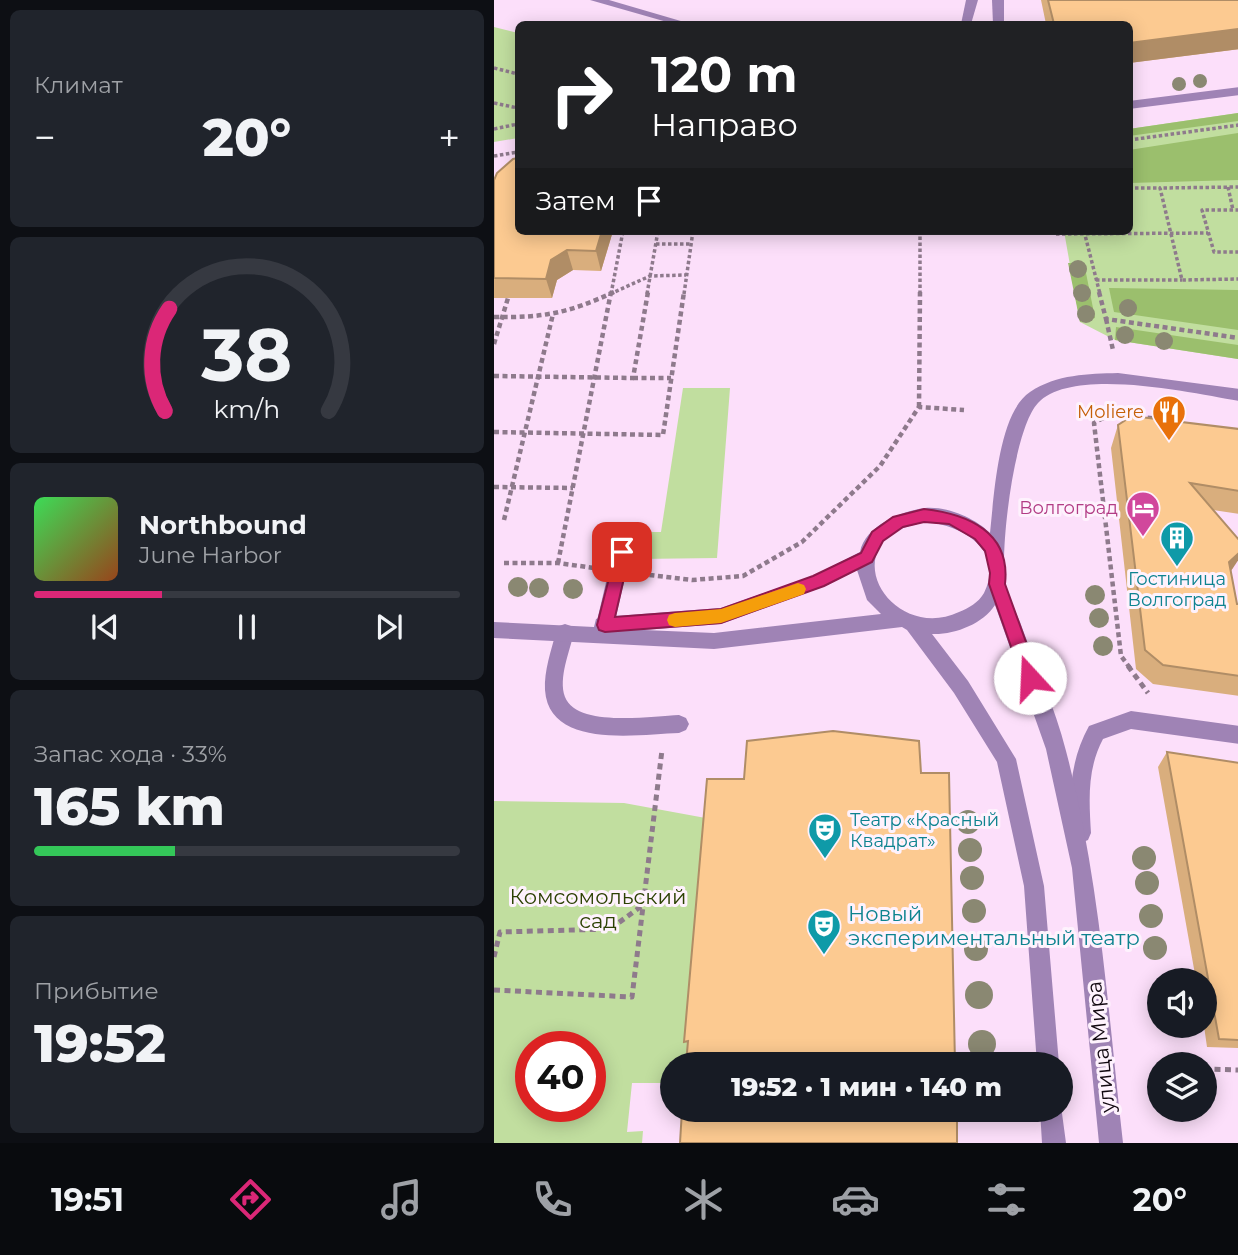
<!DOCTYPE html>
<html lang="ru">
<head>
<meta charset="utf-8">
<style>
	:root { --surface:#171b24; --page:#20242c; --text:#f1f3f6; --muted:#9ea1a6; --line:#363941; --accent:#db2777 }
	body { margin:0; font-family:Montserrat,sans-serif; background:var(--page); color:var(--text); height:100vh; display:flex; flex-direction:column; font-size:26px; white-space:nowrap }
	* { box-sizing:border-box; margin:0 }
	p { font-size:23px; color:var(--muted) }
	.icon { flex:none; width:38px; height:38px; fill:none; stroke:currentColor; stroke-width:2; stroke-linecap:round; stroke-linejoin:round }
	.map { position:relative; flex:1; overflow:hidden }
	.sheet { display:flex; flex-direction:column; gap:10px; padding:10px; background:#0d0f14; width:494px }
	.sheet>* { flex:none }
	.hud { position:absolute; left:21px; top:21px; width:618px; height:214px; border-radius:10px; box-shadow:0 4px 18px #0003; background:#202124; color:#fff; overflow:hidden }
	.fabs { position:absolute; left:653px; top:968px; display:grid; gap:14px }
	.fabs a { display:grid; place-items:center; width:70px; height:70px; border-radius:50%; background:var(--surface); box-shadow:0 4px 18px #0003; font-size:35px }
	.speed { position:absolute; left:21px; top:1031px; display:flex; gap:14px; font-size:35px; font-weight:700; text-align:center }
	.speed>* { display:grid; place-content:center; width:91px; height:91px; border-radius:50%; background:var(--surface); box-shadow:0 4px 18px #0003; line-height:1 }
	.speed .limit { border:10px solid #d22; background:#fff; color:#111 }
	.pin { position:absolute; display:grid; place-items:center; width:60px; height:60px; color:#fff; margin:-30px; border-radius:14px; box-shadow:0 4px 10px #0006 }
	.me { position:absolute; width:77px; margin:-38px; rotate:340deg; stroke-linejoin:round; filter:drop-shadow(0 0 5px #0008) }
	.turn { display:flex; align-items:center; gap:24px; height:147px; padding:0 21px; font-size:32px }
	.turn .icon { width:91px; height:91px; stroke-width:2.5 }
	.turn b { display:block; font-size:49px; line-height:60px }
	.then { display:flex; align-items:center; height:66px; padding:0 21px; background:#0003; gap:14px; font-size:26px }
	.big { font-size:52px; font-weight:800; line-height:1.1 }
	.sheet .widget { flex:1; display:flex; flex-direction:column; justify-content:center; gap:10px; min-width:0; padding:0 24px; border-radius:10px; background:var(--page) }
	.sheet .dial { align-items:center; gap:0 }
	.dial svg { height:182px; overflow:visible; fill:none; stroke:var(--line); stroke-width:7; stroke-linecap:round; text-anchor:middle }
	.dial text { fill:var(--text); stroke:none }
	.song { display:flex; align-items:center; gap:21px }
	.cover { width:84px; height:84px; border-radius:10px; background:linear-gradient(135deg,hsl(130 70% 55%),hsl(20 70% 35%)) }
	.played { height:7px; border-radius:4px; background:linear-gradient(90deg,var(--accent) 30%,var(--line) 30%) }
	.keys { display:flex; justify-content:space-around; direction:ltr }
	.heat { display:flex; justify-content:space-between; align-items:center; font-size:38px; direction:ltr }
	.charge { height:10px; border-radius:5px; background:linear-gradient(90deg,#34c759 33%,var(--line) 0) }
	.trip { position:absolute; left:166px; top:1052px; width:413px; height:70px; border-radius:35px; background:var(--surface); box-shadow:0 4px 18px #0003; font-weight:800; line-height:70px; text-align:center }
	.tab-bar { display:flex; height:112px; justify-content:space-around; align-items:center; background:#090b0e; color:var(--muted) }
	.tab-bar .icon { width:49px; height:49px }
	.tab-bar .on { color:var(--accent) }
	.tab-bar b { font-size:32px; color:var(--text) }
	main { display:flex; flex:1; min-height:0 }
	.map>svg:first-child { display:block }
</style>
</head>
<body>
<main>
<section class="sheet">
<div class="widget"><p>Климат</p>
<div class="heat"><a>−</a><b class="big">20°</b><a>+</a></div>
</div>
<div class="widget dial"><svg viewBox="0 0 100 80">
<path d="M14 69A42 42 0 1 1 86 69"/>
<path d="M14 69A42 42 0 0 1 16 24" stroke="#db2777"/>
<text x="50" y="56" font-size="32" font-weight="700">38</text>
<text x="50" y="72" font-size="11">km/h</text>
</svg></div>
<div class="widget">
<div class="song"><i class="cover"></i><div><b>Northbound</b><p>June Harbor</p></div></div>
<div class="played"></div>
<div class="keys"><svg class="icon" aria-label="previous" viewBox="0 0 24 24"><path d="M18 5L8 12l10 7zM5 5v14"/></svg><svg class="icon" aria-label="pause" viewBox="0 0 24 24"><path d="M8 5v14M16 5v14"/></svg><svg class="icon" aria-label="next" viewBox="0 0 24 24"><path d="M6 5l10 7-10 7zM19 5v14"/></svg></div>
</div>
<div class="widget"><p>Запас хода · 33%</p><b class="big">165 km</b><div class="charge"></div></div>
<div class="widget"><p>Прибытие</p><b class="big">19:52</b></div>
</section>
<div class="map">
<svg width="745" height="1143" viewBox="0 0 745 1143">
	<rect width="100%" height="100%" fill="#fcdffa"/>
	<g fill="#c1de9f" fill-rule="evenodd">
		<polygon points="0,27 24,33 24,138 0,142"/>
		<polygon points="744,113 744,359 621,340 586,322 570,231 635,231 635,129"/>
		<polygon points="189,388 236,388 223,558 144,559 149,541 157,532 167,532"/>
		<path d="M 0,801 L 130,803 L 217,819 L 200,1064 L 178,1064 L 178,1083 L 138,1083 L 133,1132 L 149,1131 L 148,1143 L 0,1143 ZM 37,1046 L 96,1046 L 96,1106 L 37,1106 Z"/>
	</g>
	<g fill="#9bbf6d">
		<polygon points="744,113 744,121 635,136 635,129"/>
		<polygon points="744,133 744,180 635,183 635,150"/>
		<polygon points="574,263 590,263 601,318 586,322"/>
		<polygon points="615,288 744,290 744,330 620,312"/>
		<polygon points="622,327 744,345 744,359 621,340"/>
	</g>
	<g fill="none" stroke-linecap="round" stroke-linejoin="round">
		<g stroke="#8e7a8c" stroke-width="3.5" stroke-dasharray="3.5 2.5" stroke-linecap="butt">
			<polyline points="0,68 24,74"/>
			<polyline points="0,103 24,108"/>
			<polyline points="0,129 24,124"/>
			<polyline points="635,140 745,125"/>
			<polyline points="0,156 24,152"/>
			<polyline points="734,187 739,210"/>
			<polyline points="745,187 666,188 688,280 745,279"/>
			<polyline points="635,188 666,188"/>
			<polyline points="745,210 708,210 720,252 745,252"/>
			<polyline points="590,231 606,294"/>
			<polyline points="562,234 714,233"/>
			<polyline points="162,244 197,244"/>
			<polyline points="602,280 688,280"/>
			<polyline points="116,294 156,276 192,275"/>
			<polyline points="117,294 129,231"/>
			<polyline points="153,294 164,231"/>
			<polyline points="190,294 199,231"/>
			<polyline points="426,294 426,231"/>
		</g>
		<g stroke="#8e7a8c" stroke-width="4.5" stroke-dasharray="5 3.5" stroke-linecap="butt">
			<polyline points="605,292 612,319 745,338"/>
			<path d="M 0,317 C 49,318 75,313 120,292"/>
			<polyline points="612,319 619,350"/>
			<polyline points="0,344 14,298"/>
			<polyline points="0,376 139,378 154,292"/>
			<polyline points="139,378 177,378"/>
			<polyline points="425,407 426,292"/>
			<polyline points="0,432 169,435 190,292"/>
			<polyline points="0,487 79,488"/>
			<polyline points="10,520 59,314"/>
			<polyline points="10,563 64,563 100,568"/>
			<polyline points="64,563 117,292"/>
			<polyline points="147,574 198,580 249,576 308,542 386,466 425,407 470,410"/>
			<polyline points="636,668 627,656 600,423 618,413 664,419"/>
		</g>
		<g stroke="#8e7a8c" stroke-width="5" stroke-dasharray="6 4.5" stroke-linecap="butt">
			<polyline points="634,666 654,693"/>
			<polyline points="0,957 6,932 116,929 149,905"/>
			<polyline points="0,990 138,997 168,750"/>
			<polyline points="710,1069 745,1070"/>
		</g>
		<g fill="#9f83b5" fill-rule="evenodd">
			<polygon points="133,524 139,526 142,531 120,625 117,631 111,633 105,631 102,625 124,531 127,526"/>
			<path d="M 71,624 L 77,626 L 80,632 C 76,651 64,678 71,697 C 83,728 158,716 185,715 L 192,718 L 195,724 L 192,730 L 185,733 C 146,734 55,750 51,690 C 50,671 57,651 62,632 L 65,626 Z"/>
		</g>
		<path fill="#9f83b5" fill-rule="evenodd" d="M 637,711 L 745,726 L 745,744 L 637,729 L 609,739 C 593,769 595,800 597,833 L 594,840 L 587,843 L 580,840 L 577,833 C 575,793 576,761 595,726 Z"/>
		<g fill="#9f83b5" fill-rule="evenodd">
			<polygon points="96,0 115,0 197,24 180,24"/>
			<polygon points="472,0 484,0 477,24 467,24"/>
			<polygon points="498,0 510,0 510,24 499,24"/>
			<polygon points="745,87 745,95 635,109 635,101"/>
			<path d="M 624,373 L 745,389 L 745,401 C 699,393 578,366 544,403 C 520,428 506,548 511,582 C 513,595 521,610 526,622 C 541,664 561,707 572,751 C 606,879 614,1012 629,1143 L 605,1143 L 578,868 L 552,749 L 501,605 C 489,624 460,635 438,634 L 474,681 L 522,759 L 550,886 L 565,1064 L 543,1064 L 530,886 L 503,762 L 460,693 L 413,630 L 408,627 L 220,649 L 0,638 L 0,622 L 100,627 L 102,619 L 108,617 L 227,608 L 319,576 L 366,552 C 371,526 407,511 431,508 C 453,506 481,518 496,533 C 500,497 504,413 536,392 C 563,374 594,374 624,373 ZM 430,522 C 466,524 512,549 490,593 C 484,603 475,608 465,612 C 406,640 350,566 400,532 C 408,527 421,525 430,522 ZM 363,570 L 373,600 L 387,614 L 220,633 L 150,630 L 227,624 L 331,586 Z"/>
			<polygon points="567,1106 572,1143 548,1143 546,1110 567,1110"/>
		</g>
	</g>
	<g fill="#8a8872">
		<circle cx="706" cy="81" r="7"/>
		<circle cx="685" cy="84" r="7"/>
		<circle cx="584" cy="269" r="9"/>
		<circle cx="588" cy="293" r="9"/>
		<circle cx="634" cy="308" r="9"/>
		<circle cx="592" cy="314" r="9"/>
		<circle cx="631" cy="335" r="9"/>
		<circle cx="670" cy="341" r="9"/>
		<circle cx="24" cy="587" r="10"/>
		<circle cx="45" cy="588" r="10"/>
		<circle cx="79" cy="589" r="10"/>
		<circle cx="601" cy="595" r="10"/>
		<circle cx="605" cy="618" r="10"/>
		<circle cx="609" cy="646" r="10"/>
		<circle cx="474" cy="822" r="12"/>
		<circle cx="476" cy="850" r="12"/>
		<circle cx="650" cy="858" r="12"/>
		<circle cx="478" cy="878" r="12"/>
		<circle cx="653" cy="883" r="12"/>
		<circle cx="480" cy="911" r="12"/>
		<circle cx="657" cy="916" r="12"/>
		<circle cx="661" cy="948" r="12"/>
		<circle cx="482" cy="949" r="12"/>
		<circle cx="485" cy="995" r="14"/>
		<circle cx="488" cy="1044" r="14"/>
	</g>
	<g fill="#d9ae7d">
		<polygon points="547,0 745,0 745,49 635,63 635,24 552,24"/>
		<polygon points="0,180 119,231 107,271 79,270 63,280 58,298 0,298"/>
		<polygon points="624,425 745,429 745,514 719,510 739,568 737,571 743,604 745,604 745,696 659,684 642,669 617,448"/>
		<polygon points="673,752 745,763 745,1048 713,1047 710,1026 710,980 702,980 664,767"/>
	</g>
	<g fill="#b08d66">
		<polygon points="745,29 745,49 635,63 635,43"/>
		<polygon points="108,231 119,231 107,271 102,251"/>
		<polygon points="73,250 79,270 63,280 58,298 52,279 57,260"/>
		<polygon points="745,553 745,559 739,568 724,583 735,562"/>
	</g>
	<g fill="#fcca91" stroke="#b08d66" stroke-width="2">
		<polygon points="554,0 745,0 745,29 635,43 635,24 560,24"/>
		<polygon points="24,158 24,231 108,231 102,251 73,250 57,260 52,279 0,278 0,180 3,173 19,159"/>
		<polygon points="638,416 745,429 745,491 696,483 745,540 745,553 735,562 743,604 745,604 745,676 669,665 651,650 624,425"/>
		<polygon points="339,731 425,741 427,773 455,773 461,1064 192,1064 194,1041 190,1042 213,779 250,779 253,741"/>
		<polygon points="673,752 745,763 745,1040 725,1039"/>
		<polygon points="188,1110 463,1110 463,1143 186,1143"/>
	</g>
	<path fill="#db2777" stroke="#8e194d" stroke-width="2" d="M 430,509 C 474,514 517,532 511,584 L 545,678 L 542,684 L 536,686 L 530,684 L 528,678 L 495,584 L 496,573 L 491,551 L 481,539 L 455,524 L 430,522 L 409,527 L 389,541 L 378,562 L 330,586 L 227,623 L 111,632 L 105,630 L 103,625 L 123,547 L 134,547 L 136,552 L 121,617 L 227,609 L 319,576 L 367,553 L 378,532 L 399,517 Z"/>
	<polygon fill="#f59e0b" points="304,583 310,585 312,589 310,594 227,623 181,627 175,625 173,620 175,615 181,613 227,609"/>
	<defs>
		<g id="restaurant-pin" transform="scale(1.75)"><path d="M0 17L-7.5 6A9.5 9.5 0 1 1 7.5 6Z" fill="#e8710a" stroke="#fef2fd"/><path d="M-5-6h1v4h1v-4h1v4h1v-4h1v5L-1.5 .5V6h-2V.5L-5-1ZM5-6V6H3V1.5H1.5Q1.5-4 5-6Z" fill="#fff"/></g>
		<g id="hotel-pin" transform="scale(1.75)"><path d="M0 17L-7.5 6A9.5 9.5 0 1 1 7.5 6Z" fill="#d1479c" stroke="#fef2fd"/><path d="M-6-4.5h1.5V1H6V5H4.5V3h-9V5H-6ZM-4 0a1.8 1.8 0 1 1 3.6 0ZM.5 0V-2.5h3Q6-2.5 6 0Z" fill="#fff"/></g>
		<g id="building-pin" transform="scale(1.75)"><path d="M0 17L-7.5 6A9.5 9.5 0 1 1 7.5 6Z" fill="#0f9aa8" stroke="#fef2fd"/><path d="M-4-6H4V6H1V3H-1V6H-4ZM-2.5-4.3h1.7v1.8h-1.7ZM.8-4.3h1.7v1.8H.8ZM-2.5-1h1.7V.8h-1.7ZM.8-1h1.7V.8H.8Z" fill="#fff"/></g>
		<g id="theatre-pin" transform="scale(1.75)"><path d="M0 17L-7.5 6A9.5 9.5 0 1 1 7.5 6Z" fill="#0f9aa8" stroke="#fef2fd"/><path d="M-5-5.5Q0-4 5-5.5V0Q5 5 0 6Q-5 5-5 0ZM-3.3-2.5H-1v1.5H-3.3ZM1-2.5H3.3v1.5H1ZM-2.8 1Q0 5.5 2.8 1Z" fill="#fff"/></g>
	</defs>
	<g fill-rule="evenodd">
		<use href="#restaurant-pin" x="675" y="412"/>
		<use href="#hotel-pin" x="649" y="508"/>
		<use href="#building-pin" x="683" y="538"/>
		<use href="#theatre-pin" x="331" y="830"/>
		<use href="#theatre-pin" x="330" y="926"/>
	</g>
	<g text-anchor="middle" stroke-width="6" stroke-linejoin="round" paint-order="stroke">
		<g font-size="18" fill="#c56008" stroke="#fef2fd" text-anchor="end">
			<text x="650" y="418">Moliere</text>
		</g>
		<g font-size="18" fill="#b23c85" stroke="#fef2fd" text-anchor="end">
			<text x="624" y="514">Волгоград</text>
		</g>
		<g font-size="18" fill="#0d838f" stroke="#fef2fd">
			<text x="683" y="585">Гостиница<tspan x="683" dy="21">Волгоград</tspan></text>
			<text x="356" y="826" text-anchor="start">Театр «Красный<tspan x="356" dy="21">Квадрат»</tspan></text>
		</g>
		<g font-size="21" fill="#2c4103" stroke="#fef2fd">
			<text x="104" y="904">Комсомольский<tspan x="104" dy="24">сад</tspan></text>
		</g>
		<g font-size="21" fill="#0d838f" stroke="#fef2fd" text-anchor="start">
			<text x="354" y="921">Новый<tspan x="354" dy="24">экспериментальный театр</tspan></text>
		</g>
		<g font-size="21" fill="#110810" stroke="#fef2fd">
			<text transform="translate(607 1047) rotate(-96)" y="7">улица Мира</text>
		</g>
	</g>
</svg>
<div class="fabs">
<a><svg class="icon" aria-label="sound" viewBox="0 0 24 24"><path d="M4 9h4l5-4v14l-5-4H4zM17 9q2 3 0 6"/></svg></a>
<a><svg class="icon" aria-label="layers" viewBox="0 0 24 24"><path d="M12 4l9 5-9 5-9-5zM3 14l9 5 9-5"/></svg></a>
</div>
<div class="speed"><div class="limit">40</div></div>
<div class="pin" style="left:128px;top:552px;background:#d93025"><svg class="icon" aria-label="arrive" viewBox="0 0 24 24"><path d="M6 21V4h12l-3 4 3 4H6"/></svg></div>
<svg class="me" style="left:536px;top:678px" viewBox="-20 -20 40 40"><circle r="19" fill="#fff"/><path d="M0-13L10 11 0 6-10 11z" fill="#db2777"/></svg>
<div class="trip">19:52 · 1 мин · 140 m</div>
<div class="hud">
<div class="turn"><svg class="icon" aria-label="right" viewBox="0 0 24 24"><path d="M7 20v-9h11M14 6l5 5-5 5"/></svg><div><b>120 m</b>Направо</div></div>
<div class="then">Затем<svg class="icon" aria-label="arrive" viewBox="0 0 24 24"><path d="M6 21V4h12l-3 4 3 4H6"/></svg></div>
</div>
</div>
</main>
<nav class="tab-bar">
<b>19:51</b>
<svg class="icon on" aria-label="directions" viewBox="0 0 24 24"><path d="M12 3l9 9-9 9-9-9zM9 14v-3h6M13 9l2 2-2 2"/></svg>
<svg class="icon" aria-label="music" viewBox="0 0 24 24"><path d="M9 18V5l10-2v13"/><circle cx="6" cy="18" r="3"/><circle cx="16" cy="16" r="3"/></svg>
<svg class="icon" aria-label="phone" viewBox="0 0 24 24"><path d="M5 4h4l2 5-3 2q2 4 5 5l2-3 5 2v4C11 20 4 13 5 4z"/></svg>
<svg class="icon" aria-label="climate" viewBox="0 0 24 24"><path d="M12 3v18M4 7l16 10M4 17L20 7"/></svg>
<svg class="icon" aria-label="car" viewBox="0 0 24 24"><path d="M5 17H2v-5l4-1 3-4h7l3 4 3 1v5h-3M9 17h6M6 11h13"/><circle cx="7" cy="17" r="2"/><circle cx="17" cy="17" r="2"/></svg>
<svg class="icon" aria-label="filters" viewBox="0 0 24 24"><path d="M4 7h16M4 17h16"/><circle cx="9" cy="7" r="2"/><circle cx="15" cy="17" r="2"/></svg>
<b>20°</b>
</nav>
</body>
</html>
